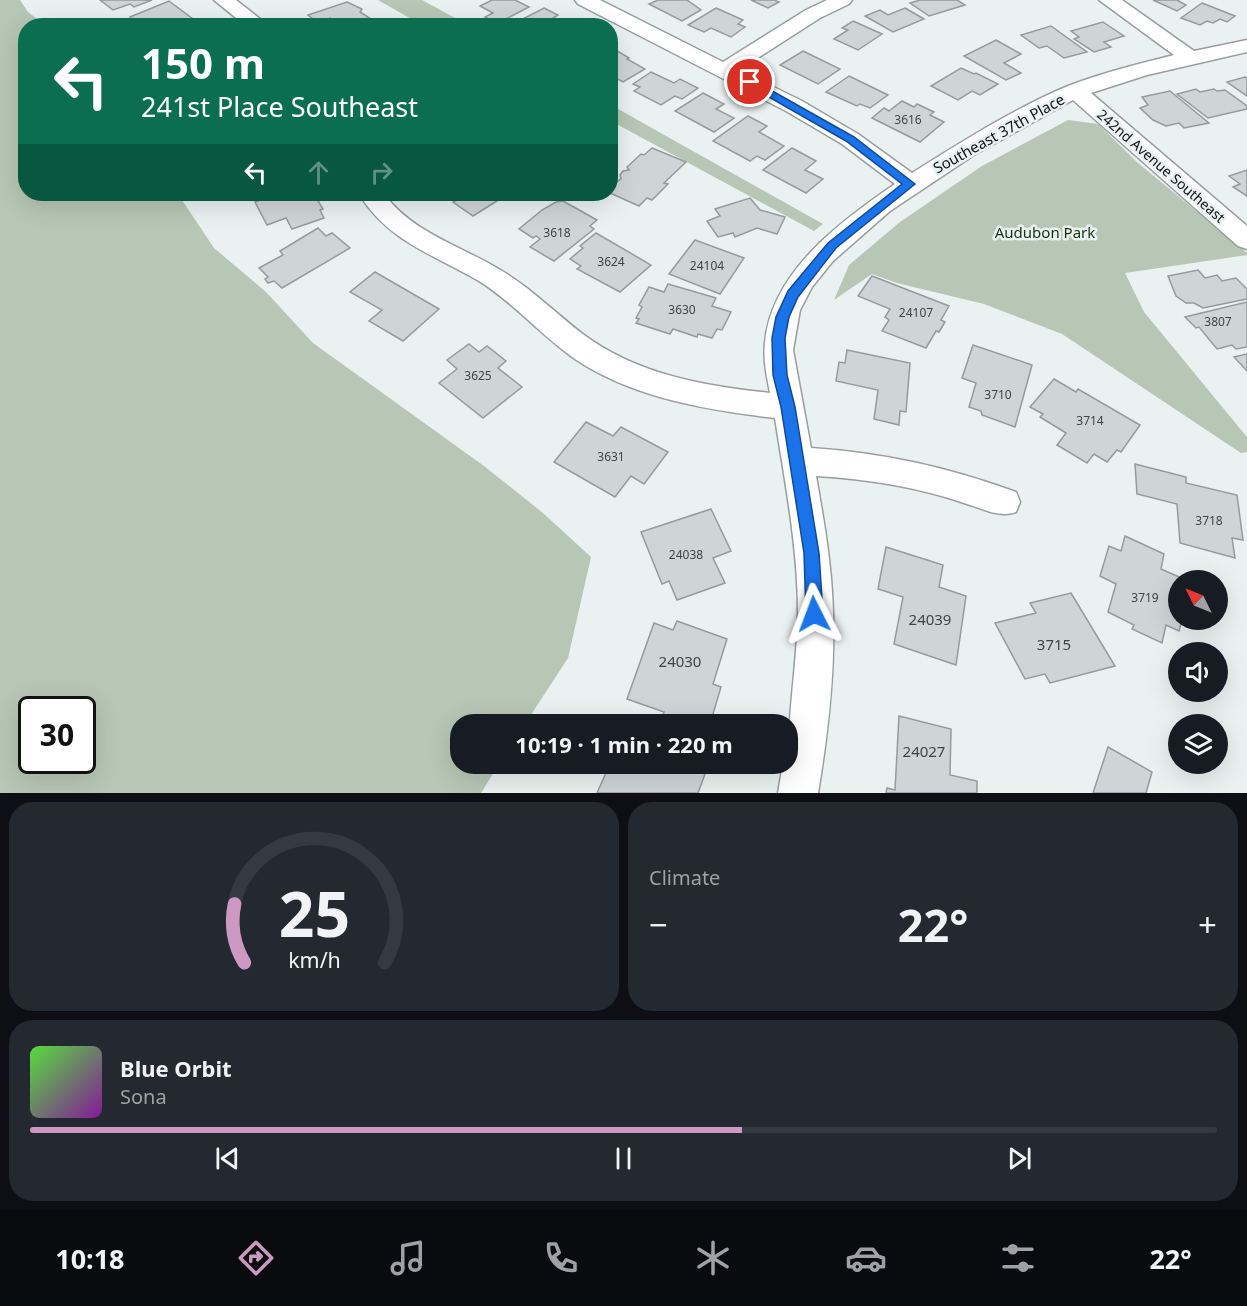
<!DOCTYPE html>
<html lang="en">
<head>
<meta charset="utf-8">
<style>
	:root { --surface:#171b24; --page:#242831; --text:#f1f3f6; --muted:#9ea1a6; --line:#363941; --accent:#cd99c2 }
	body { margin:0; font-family:"Noto Sans",sans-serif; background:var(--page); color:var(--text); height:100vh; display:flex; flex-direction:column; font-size:22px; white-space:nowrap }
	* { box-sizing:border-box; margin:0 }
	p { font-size:20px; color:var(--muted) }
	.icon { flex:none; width:33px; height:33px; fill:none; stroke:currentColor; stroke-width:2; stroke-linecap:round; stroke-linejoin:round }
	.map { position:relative; height:793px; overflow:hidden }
	.sheet { display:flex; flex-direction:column; gap:9px; padding:9px; background:#0d0f14; flex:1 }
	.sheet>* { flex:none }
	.guide { position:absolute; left:18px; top:18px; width:600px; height:183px; border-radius:24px; box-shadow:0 6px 24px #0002; background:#0b6e4f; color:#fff; overflow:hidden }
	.needle { width:39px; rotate:313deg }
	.tools { position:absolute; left:1168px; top:570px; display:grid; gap:12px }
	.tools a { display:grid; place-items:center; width:60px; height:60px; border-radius:50%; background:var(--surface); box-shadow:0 6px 24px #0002; font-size:30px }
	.speed { position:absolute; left:18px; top:696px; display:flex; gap:12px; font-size:30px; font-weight:700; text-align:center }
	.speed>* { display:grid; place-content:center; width:78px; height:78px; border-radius:50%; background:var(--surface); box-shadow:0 6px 24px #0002; line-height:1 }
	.speed .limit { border:3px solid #111; border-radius:9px; background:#fff; color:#111 }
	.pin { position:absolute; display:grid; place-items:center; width:51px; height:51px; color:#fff; margin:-26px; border:3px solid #fff; border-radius:50%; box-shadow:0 2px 6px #0007 }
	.me { position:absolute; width:66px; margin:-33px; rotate:357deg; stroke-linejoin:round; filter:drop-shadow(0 0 4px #0008) }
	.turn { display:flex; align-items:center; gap:21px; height:126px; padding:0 24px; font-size:27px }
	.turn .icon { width:78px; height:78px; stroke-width:2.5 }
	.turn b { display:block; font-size:42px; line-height:51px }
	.lanes { display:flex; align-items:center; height:57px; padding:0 24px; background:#0003; justify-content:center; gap:30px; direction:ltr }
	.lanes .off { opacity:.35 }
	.big { font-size:45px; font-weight:700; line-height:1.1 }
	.sheet .widget { flex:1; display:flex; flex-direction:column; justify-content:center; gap:9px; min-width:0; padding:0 21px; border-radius:24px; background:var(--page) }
	.sheet .dial { align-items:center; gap:0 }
	.dial svg { height:156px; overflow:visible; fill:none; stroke:var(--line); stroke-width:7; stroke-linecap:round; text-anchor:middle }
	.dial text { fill:var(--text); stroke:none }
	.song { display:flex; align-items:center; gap:18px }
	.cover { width:72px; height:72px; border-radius:9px; background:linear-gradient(135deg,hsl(110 70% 55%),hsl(290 70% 35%)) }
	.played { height:6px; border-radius:3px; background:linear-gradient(90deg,var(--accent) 60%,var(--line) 60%) }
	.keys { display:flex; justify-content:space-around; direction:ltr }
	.heat { display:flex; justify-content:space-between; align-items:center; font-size:33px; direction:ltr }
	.sheet .tiles { flex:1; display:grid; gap:9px; grid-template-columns:1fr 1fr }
	.widget:last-child { grid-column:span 2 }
	.trip { position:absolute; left:450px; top:714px; width:348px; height:60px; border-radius:24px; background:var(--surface); box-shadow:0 6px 24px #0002; font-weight:700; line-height:60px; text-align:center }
	.dock { display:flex; height:96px; justify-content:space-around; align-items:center; background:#090b0e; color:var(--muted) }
	.dock .icon { width:42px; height:42px }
	.dock .active { color:var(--accent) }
	.dock b { font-size:27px; color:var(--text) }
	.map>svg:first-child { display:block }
</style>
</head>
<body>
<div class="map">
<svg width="1247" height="793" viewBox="0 0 1247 793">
	<rect width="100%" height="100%" fill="#eaf1f1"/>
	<g fill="#b7c6b5" fill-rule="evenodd">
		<path d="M 0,0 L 20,0 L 28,12 L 45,25 L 26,26 L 26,194 L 178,194 L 214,248 L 266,292 L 313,343 L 484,466 L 543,513 L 591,557 L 568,658 L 525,724 L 460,724 L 460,764 L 499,764 L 481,793 L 0,793 ZM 32,710 L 82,710 L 82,760 L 32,760 Z"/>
		<polygon points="378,0 422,0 468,25 422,25"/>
		<polygon points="611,105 823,224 814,231 611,121"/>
		<polygon points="1068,120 1098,124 1138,163 1247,253 1247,255 1125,273 1144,312 1247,437 1247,452 1241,453 1062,334 984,304 897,283 872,274 834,300 849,265 900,222 982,166"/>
	</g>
	<g fill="#cfd5d7" stroke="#959b9d" stroke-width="1.5">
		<polygon points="100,0 152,0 134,7 130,4 113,10"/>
		<polygon points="492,0 515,0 529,7 496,24 485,17 493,13 480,6"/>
		<polygon points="658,0 687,0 701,10 682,21 649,4"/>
		<polygon points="751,0 774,0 779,2 768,8"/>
		<polygon points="920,0 957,0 965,5 929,16 910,3"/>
		<polygon points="1153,0 1177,0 1186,5 1177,11"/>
		<polygon points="169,1 197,22 190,26 136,26 132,22 130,17"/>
		<polygon points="347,2 362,9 360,12 371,19 356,26 340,26 330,18 318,23 308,15"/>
		<polygon points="1202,3 1235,16 1227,22 1220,19 1213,23 1207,21 1200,25 1181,18"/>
		<polygon points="544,8 558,15 550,20 555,23 552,26 513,24"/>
		<polygon points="716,8 743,20 738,24 745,27 731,37 711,28 704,32 688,25"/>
		<polygon points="905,8 924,19 893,32 865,16 880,10 888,15"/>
		<polygon points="853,21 882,34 858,50 834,39 848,30 842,28"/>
		<polygon points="1103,22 1124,36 1104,42 1111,47 1094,52 1074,39 1079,37 1071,31"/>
		<polygon points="1051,26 1087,52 1064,58 1047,46 1039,48 1021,35"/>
		<polygon points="996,40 1021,54 1004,63 1021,73 1006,80 964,56"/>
		<polygon points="614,49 629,58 627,59 645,69 623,82 610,75 610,51"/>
		<polygon points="803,51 840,69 818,84 780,65"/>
		<polygon points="961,68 974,74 976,73 998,84 980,95 972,91 958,100 931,86"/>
		<polygon points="651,72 674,83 680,79 698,88 682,99 675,96 661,105 634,91 640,87 633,84"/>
		<polygon points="849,76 888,95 870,108 860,104 857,106 826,92"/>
		<polygon points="1245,77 1247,78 1247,96 1227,82"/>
		<polygon points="1196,89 1200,92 1214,89 1217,91 1225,90 1247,106 1247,109 1208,118 1177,94"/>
		<polygon points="1170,91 1209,123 1184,128 1179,123 1166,126 1153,120 1140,108 1148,105 1142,97"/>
		<polygon points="703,93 724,104 716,109 734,118 714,132 675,111"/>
		<polygon points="902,101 914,107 917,104 934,112 930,115 944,122 920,142 872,118 884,108 889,111"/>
		<polygon points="748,116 767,126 759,132 784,146 765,160 757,156 750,161 713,141"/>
		<polygon points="652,148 686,162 664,183 668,184 652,200 647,198 639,206 610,193 610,186 621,179 620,175 623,171 629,170 627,167 641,154 644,155"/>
		<polygon points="792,148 816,161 805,170 823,179 806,193 763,170"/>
		<polygon points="1247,170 1247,196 1233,187 1240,184 1229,176"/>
		<polygon points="263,194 303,194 305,198 314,194 323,209 320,210 324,218 292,229 286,218 267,225 255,202 265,198"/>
		<polygon points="467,194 508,194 473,216 453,202"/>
		<polygon points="750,198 760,210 785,217 777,234 757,228 735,237 733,233 718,237 707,221 720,216 715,209"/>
		<polygon points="563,201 597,220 590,226 594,229 554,261 530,247 540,239 536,236 533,238 519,229 542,210 556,202"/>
		<polygon points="318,228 326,236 332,233 350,248 282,288 274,281 268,283 265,279 268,277 259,268 283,255 280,251"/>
		<polygon points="596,233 651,265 620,292 577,269 581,266 570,259 583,248 580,246"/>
		<polygon points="695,240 744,258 720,294 669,274"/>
		<polygon points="1198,270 1205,278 1217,275 1222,281 1236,278 1247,289 1247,299 1203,308 1194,303 1186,303 1176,296 1168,276"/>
		<polygon points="375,272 439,309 403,341 369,321 382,310 350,292"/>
		<polygon points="872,276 949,306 941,320 945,322 939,332 936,331 926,348 882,331 889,320 885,317 890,309 858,296"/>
		<polygon points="668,284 716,298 712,306 731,312 722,330 717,329 712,338 698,334 697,337 673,329 670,334 636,323 639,319 636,318 642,307 639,305 649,287 664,292"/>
		<polygon points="1247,302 1247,347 1236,349 1232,345 1217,349 1199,327 1196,328 1185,317"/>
		<polygon points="469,344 479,352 487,346 506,361 498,368 522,387 483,418 439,383 457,369 447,360"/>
		<polygon points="973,345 1032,365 1015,427 982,415 981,411 969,407 976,383 962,378"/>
		<polygon points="847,350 910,363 906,412 900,411 899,425 874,419 878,390 836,381 839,362 845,363"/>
		<polygon points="1247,354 1247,371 1234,357"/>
		<polygon points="1054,379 1076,392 1078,389 1140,425 1121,452 1117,450 1107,462 1094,454 1087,463 1057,445 1066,433 1040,417 1043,414 1030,407"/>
		<polygon points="586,422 613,436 621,427 668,452 644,484 631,476 615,497 554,462"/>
		<polygon points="1135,464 1186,477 1186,483 1237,495 1243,540 1232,538 1235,558 1180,543 1177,504 1137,494"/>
		<polygon points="711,509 731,551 713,558 725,583 677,600 669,581 662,584 641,532"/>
		<polygon points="1125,536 1164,554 1161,569 1186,580 1179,580 1179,620 1182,620 1179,631 1166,625 1162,643 1132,629 1134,625 1108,612 1116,584 1100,576 1109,546 1121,551"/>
		<polygon points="886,547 943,565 939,587 966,596 956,665 894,644 903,597 878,589"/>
		<polygon points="1071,593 1115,666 1050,683 1045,674 1025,679 995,623 1036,613 1030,603"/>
		<polygon points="677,621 727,639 713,684 721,687 710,724 660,724 664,712 627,699 654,623 673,630"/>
		<polygon points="899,716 951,729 950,775 977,781 977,793 886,793 887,788 895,790"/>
		<polygon points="1108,747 1152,772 1146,793 1093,793"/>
		<polygon points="610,764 702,764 708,766 698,793 597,793"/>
	</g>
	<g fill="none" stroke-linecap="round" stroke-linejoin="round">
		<g stroke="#989e9e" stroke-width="3">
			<g id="street">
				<polygon points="214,0 236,0 269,26 246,26"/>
				<path d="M 575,0 L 600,0 L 723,62 L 806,10 L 827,0 L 852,0 L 849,4 L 820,18 L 739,70 L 802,101 L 858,134 L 912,173 C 962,142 1013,109 1068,86 C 1102,73 1138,64 1174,55 L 1099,0 L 1122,0 L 1194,51 L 1247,40 L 1247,52 L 1147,75 L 1091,93 L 1247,226 L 1247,249 L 1238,246 L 1073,100 L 974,155 L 890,211 L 833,261 L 812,287 L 800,310 L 793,350 L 811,448 C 884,453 947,467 1016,492 L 1020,502 L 1016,512 C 999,518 984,509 967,504 C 919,487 867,479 816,476 C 824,521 832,567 833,613 C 835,674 828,733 818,793 L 778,793 L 783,764 L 788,764 C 788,713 797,664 798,613 C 798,548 785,482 775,418 C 707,410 633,398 575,359 C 541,335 514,303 479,281 C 433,254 389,242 359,194 L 384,194 C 412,232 458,245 497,268 C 529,286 555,313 584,335 C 638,375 705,386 770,393 C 767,377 763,360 765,343 C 771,272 841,221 895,184 L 842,144 L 786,111 L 578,4 Z"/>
			</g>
		</g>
		<use href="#street" fill="#fff" fill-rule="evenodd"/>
	</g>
	<polygon fill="#1a73e8" stroke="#114b97" stroke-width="1.5" points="746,80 753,80 854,137 915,184 836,248 798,297 789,317 785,338 787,375 795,407 819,553 823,614 820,620 814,622 809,620 806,614 804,553 781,407 773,375 772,338 776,317 788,291 828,243 902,184 846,141 746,84"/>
	<g text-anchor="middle" stroke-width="5" stroke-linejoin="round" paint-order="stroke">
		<g font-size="12" fill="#404445">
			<text x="908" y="124">3616</text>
			<text x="557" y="237">3618</text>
			<text x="611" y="266">3624</text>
			<text x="707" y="270">24104</text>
			<text x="682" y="314">3630</text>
			<text x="916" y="317">24107</text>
			<text x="1218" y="326">3807</text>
			<text x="478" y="380">3625</text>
			<text x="998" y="399">3710</text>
			<text x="1090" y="425">3714</text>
			<text x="611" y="461">3631</text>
			<text x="1209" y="525">3718</text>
			<text x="686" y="559">24038</text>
			<text x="1145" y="602">3719</text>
		</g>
		<g font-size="14" fill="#111414" stroke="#eaf1f1">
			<text transform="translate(1161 166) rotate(41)" y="5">242nd Avenue Southeast</text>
		</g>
		<g font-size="15" fill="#111414" stroke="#eaf1f1">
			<text transform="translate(999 134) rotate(-29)" y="5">Southeast 37th Place</text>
		</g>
		<g font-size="15" fill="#12330f" stroke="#eaf1f1">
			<text x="1045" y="238">Audubon Park</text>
		</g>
		<g font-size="15" fill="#404445">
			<text x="930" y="625">24039</text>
			<text x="1054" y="650">3715</text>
			<text x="680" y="667">24030</text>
			<text x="924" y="757">24027</text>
		</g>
	</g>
</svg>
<div class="tools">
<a><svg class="needle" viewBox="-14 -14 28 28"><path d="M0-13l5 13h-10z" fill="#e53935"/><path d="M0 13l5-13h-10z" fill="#9ea1a6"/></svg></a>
<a><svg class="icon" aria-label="sound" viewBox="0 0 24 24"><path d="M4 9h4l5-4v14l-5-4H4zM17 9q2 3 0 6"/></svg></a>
<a><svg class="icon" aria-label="layers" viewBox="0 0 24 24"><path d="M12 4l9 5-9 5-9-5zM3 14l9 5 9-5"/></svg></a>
</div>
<div class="speed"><div class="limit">30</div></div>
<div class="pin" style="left:750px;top:82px;background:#d93025"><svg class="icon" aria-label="arrive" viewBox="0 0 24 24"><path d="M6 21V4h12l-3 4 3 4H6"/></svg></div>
<svg class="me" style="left:814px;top:614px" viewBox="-20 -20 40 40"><path d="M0-17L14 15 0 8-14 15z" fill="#1a73e8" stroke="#fff" stroke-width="4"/></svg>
<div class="trip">10:19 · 1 min · 220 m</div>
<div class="guide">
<div class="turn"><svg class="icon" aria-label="left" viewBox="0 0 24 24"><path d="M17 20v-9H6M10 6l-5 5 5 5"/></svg><div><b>150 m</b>241st Place Southeast</div></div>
<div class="lanes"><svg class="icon" aria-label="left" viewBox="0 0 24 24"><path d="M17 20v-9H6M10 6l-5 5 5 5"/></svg><svg class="icon off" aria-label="ahead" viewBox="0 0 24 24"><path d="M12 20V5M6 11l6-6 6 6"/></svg><svg class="icon off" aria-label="right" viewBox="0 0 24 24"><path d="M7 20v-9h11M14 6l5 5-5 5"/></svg></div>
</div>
</div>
<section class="sheet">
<div class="tiles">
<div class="widget dial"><svg viewBox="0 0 100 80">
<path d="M14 69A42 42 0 1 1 86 69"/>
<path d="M14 69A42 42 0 0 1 9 39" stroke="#cd99c2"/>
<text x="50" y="56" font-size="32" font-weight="700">25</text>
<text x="50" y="72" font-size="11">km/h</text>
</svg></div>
<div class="widget"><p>Climate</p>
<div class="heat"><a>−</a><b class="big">22°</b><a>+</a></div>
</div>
<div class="widget">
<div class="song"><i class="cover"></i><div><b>Blue Orbit</b><p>Sona</p></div></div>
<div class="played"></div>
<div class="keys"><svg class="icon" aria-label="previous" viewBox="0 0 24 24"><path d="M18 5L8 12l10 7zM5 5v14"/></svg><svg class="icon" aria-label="pause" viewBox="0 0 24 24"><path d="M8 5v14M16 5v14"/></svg><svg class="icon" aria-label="next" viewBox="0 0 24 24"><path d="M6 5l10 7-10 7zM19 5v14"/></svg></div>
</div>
</div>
</section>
<nav class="dock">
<b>10:18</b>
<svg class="icon active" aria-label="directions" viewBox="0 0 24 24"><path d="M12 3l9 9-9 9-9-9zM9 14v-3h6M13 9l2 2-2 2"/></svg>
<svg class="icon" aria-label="music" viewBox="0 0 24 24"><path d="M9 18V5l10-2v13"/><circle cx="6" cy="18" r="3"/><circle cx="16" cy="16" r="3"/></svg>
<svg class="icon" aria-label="phone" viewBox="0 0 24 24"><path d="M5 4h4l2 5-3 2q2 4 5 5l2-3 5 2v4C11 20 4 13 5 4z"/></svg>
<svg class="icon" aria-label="climate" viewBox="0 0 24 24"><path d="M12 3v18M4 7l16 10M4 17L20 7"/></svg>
<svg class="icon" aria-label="car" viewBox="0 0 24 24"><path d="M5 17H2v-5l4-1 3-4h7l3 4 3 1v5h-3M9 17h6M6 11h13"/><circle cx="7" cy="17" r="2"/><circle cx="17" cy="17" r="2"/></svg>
<svg class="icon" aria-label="filters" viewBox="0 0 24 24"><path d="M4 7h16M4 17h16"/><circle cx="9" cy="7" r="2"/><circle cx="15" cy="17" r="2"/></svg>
<b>22°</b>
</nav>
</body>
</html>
